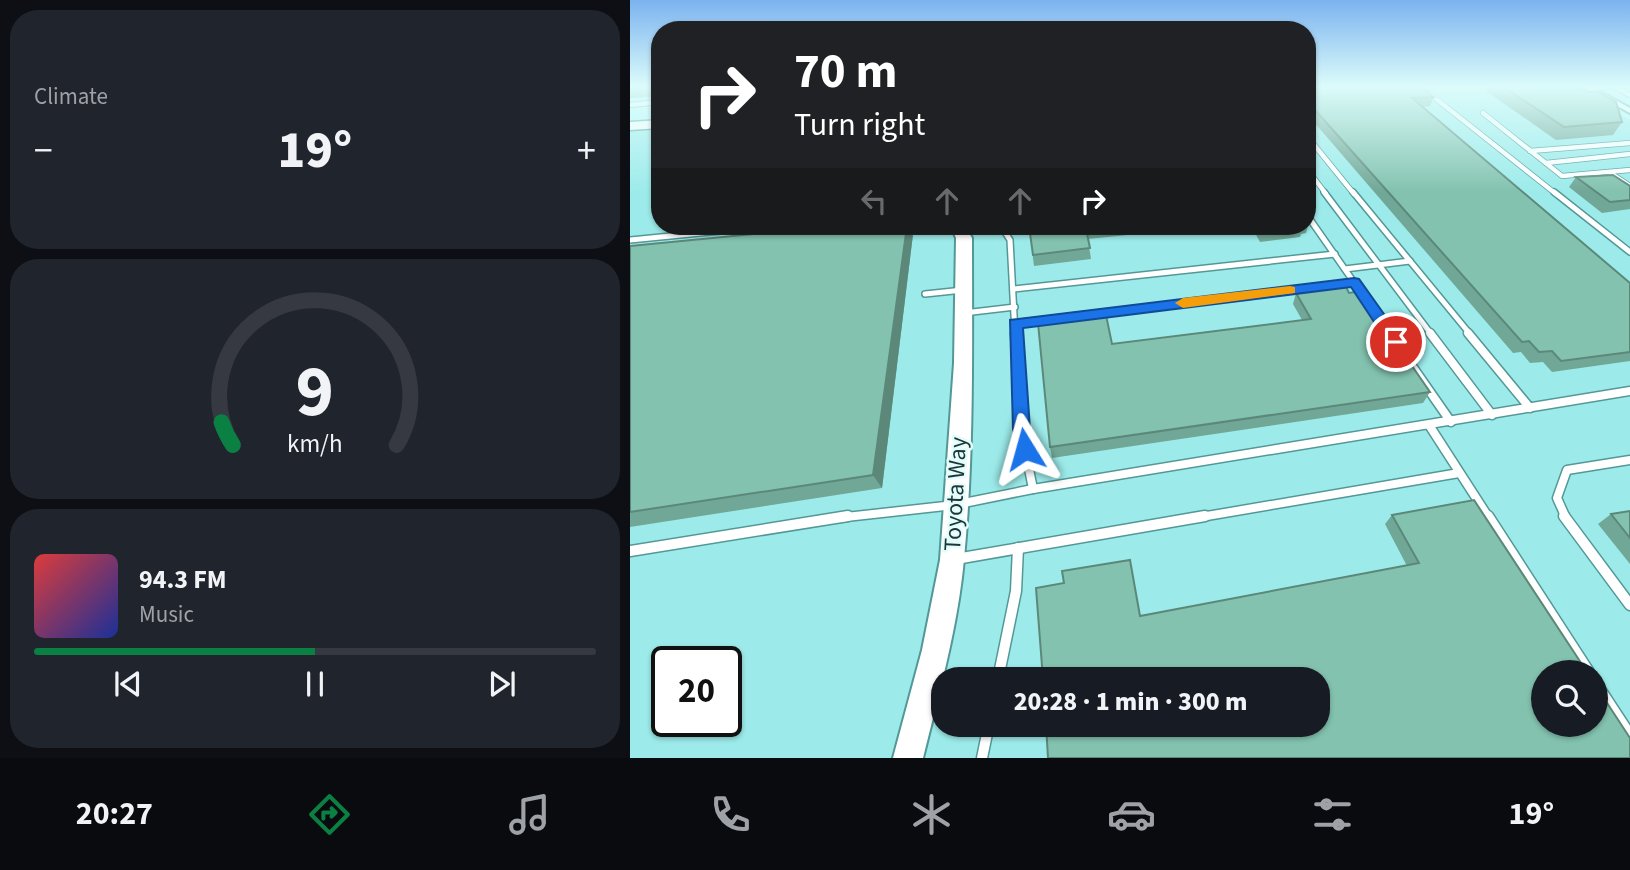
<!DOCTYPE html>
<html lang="en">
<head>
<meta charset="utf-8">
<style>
	:root { --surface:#171b24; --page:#20242c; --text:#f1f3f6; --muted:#9ea1a6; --line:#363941; --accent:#0b8043 }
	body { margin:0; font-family:"Source Sans 3",sans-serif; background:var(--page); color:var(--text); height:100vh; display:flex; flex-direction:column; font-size:26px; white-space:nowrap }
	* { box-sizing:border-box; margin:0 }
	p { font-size:23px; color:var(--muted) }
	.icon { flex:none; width:38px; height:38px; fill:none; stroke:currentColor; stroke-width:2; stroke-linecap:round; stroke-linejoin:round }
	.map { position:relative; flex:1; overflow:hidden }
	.drawer { display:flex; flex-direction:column; gap:10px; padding:10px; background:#0d0f14; width:630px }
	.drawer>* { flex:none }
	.hud { position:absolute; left:21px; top:21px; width:665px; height:214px; border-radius:28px; box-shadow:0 2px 5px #0004; background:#202124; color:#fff; overflow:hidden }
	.tools { position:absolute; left:901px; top:660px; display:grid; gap:14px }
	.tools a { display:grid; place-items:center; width:77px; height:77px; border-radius:50%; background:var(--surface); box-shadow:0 2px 5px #0004; font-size:35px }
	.speed { position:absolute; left:21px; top:646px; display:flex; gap:14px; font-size:35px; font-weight:700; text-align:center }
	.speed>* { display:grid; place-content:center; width:91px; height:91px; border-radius:50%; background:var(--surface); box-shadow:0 2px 5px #0004; line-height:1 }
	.speed .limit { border:4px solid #111; border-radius:10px; background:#fff; color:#111 }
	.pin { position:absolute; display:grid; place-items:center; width:60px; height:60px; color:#fff; margin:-30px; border:4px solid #fff; border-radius:50%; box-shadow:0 2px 7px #0007 }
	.me { position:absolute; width:77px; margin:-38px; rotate:352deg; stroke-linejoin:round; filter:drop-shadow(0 0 5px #0008) }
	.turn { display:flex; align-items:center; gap:24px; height:147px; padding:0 28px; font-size:32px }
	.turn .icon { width:91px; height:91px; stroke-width:2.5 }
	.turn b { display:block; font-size:49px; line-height:60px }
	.lanes { display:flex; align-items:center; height:66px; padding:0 28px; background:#0003; justify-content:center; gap:35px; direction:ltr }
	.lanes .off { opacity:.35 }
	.big { font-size:52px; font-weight:800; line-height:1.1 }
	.drawer .card { flex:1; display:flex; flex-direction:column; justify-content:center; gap:10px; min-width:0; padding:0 24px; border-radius:28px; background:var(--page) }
	.drawer .dial { align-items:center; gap:0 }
	.dial svg { height:182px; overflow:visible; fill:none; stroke:var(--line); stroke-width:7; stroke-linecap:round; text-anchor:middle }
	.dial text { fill:var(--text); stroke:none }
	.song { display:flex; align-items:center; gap:21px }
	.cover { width:84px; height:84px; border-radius:10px; background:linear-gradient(135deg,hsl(0 70% 55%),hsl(230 70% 35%)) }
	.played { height:7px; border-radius:4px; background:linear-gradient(90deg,var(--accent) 50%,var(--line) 50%) }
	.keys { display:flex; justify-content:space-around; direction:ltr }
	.heat { display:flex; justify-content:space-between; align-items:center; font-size:38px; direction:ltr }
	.trip { position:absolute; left:301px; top:667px; width:399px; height:70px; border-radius:28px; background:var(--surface); box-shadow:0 2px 5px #0004; font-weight:800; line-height:70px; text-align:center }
	.menu { display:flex; height:112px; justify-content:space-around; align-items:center; background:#090b0e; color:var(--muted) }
	.menu .icon { width:49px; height:49px }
	.menu .current { color:var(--accent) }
	.menu b { font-size:32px; color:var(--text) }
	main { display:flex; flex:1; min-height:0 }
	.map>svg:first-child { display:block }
</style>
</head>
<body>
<main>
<section class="drawer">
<div class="card"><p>Climate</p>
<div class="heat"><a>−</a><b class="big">19°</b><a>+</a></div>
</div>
<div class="card dial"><svg viewBox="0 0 100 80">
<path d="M14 69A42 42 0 1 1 86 69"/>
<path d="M14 69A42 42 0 0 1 9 59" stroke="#0b8043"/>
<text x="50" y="56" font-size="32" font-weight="700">9</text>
<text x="50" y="72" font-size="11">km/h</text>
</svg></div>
<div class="card">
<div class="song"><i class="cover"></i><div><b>94.3 FM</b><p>Music</p></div></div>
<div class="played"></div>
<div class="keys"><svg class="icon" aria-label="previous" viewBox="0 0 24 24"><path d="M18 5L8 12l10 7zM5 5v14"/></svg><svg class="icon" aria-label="pause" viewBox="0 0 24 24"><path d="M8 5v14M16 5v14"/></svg><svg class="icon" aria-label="next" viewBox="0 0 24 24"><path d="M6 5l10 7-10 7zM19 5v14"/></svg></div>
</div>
</section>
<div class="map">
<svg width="1000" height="758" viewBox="0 0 1000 758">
	<rect width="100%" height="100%" fill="#b2f9f7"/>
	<path fill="#9cebea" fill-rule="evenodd" d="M 677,86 L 941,86 L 1000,120 L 1000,758 L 0,758 L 0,131 L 30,129 L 30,226 L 677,226 ZM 37,662 L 96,662 L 96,721 L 37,721 ZM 914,672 L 966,672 L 966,724 L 914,724 ZM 313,679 L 688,679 L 688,724 L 313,724 Z"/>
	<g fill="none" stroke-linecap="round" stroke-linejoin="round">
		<g stroke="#539897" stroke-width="6">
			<g id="lane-far3">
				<polyline points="782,86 800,94 926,194"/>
				<polyline points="983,86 1000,95"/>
				<polyline points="959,88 983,86"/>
				<polyline points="0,105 30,102"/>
				<polyline points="853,113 932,176 1000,170"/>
				<polyline points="677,136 724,194"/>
				<polyline points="900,151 1000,143"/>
				<polyline points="916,163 1000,154"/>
				<polyline points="677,169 696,194"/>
				<polyline points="979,172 1000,186"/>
			</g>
		</g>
		<g stroke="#539897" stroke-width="8">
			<g id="lane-far2">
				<polyline points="694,192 801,334"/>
				<polyline points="723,192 840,334"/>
				<polyline points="924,192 1000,252"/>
				<polyline points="677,215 760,334"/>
				<polyline points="371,226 380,240 385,334"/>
				<polyline points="0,240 142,226"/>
				<polyline points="715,269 780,261"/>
				<polyline points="384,289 705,254"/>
				<polyline points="295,294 333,290"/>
				<polyline points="334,313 385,307"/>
				<polyline points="385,323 725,282"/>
			</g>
		</g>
		<g stroke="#539897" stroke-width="11">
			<g id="lane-far1">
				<polyline points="385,333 391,429 403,489"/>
				<polyline points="759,333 821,422"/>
				<polyline points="800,333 862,415"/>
				<polyline points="838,333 900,408"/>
				<polyline points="799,425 859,518"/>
				<polyline points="207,518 324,505 403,489 1000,391"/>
				<polyline points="565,518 829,473"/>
				<polyline points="936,518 927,498 937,470 1000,460"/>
			</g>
		</g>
		<g stroke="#539897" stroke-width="13">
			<g id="lane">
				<polyline points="858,516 959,672"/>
				<polyline points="934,516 1000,605"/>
				<polyline points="0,551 218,516"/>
				<polyline points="326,559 575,516"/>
				<polyline points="368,679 386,591 388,548"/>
				<polyline points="966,683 1000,735"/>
				<polyline points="352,758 359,724"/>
			</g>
		</g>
		<g stroke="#539897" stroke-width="4">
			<polygon id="street" points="951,86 960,86 1000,108 1000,113"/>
		</g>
		<g stroke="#539897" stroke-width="4">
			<path id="secondary" d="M 321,226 L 335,226 L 342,238 C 342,345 344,453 334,559 C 328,626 309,693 293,758 L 263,758 L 292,650 L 310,560 L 324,363 L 326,238 Z"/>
		</g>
		<g stroke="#539897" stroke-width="3">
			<polygon id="primary" points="30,120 30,128 0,130 0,122"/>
		</g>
		<use href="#lane-far3" stroke="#fff" stroke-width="4.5"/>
		<use href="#lane-far2" stroke="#fff" stroke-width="5"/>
		<use href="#lane-far1" stroke="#fff" stroke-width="8"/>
		<use href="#lane" stroke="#fff" stroke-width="10"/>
		<use href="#street" fill="#fff" fill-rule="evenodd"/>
		<use href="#secondary" fill="#fff" fill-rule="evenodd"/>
		<use href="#primary" fill="#fff" fill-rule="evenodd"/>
	</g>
	<g fill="#71a796">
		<polygon points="0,86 30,86 30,96 0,98"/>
		<polygon points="677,86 804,97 800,106 792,107 1000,283 1000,361 922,372 913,362 900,363 891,352 883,353 677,114"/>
		<polygon points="859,86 947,86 992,122 983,135 926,140 856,91"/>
		<polygon points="946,177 1000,186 1000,209 972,213 939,187"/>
		<polygon points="677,220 679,222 676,233 671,234 670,237 630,242 621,226 677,226"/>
		<polygon points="177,226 284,226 252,488 0,527 0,246 176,229"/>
		<polygon points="399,226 587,226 458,239 461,259 404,266"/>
		<polygon points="666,293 800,392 793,403 422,458 420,447 482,344 672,320 663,304"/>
		<polygon points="1000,511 1000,564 968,524 981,514"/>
		<polygon points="762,515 957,672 413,679 510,616 777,566 755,524"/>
	</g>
	<polygon fill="#5c887a" points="277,226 284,226 252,488 243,475"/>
	<g fill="#83c2af" stroke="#5c887a" stroke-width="2">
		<polygon points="0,86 30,86 0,88"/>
		<polygon points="677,86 790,86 804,97 782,98 1000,283 1000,352 931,361 922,351 909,352 899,341 892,342 677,101"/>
		<polygon points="872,86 947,86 958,92 967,91 986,102 992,122 934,127"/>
		<polygon points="983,175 1000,186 1000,200 980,202 946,177"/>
		<polygon points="177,226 277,226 243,475 0,512 0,246 176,229"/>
		<polygon points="399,226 484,226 456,229 460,248 403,255"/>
		<polygon points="630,226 673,226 632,231"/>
		<polygon points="716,287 719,293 725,292 735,305 739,304 800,392 420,447 408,323 476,315 482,344 681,319 666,293"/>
		<polygon points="844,500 957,672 914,672 914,724 966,724 966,686 1000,738 1000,758 418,758 416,724 688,724 688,679 413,679 406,588 434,583 432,571 500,560 510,616 789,563 762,515"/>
		<polygon points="1000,511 1000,538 981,514"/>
	</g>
	<linearGradient id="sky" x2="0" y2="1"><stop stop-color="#7bb3ef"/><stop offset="0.45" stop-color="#dcfcfb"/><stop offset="1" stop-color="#dcfcfb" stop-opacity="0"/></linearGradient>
	<rect width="1000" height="192" fill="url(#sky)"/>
	<polygon fill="#1a73e8" stroke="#114b97" stroke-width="2" points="724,278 729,279 771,338 771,346 760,346 721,287 393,328 400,429 404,449 395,457 389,454 383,429 380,320"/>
	<polygon fill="#f59e0b" points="660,286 665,287 665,293 553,308 545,303 553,298"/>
	<g text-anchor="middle" stroke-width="5" stroke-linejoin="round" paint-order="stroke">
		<g font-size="24" fill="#1a3636" stroke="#e3fdfc">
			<text transform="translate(325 494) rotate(-87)" y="8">Toyota Way</text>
		</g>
	</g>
</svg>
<div class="tools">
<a><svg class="icon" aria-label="search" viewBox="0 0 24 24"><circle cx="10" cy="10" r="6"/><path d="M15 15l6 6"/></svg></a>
</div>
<div class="speed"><div class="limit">20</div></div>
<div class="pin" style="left:766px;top:342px;background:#d93025"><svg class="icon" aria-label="arrive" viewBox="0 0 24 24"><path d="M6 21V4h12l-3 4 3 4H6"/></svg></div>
<svg class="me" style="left:395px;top:449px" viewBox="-20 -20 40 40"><path d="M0-17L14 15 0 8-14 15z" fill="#1a73e8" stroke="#fff" stroke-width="4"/></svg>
<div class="trip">20:28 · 1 min · 300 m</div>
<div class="hud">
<div class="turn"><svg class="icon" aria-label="right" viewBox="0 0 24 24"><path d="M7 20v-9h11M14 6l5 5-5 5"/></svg><div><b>70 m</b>Turn right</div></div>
<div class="lanes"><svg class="icon off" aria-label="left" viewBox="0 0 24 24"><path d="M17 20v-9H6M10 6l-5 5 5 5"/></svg><svg class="icon off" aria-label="ahead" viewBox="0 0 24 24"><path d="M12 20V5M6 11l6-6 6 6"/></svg><svg class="icon off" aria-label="ahead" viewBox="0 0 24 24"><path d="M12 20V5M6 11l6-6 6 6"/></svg><svg class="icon" aria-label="right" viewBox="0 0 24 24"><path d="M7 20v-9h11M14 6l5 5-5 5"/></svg></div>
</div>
</div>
</main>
<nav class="menu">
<b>20:27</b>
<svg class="icon current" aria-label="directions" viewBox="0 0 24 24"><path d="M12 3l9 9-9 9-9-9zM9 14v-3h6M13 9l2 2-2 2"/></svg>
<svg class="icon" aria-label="music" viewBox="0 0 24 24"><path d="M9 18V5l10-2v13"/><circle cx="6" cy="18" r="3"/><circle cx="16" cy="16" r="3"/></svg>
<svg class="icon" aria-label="phone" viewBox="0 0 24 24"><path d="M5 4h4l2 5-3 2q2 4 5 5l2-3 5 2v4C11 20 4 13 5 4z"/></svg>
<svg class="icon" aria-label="climate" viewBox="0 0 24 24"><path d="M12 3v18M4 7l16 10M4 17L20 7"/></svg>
<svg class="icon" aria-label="car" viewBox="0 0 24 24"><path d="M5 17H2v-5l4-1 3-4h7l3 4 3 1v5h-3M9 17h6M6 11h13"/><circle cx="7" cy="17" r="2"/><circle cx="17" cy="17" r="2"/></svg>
<svg class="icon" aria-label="filters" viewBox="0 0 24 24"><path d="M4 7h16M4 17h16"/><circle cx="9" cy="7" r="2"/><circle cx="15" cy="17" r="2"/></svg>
<b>19°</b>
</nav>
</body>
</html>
